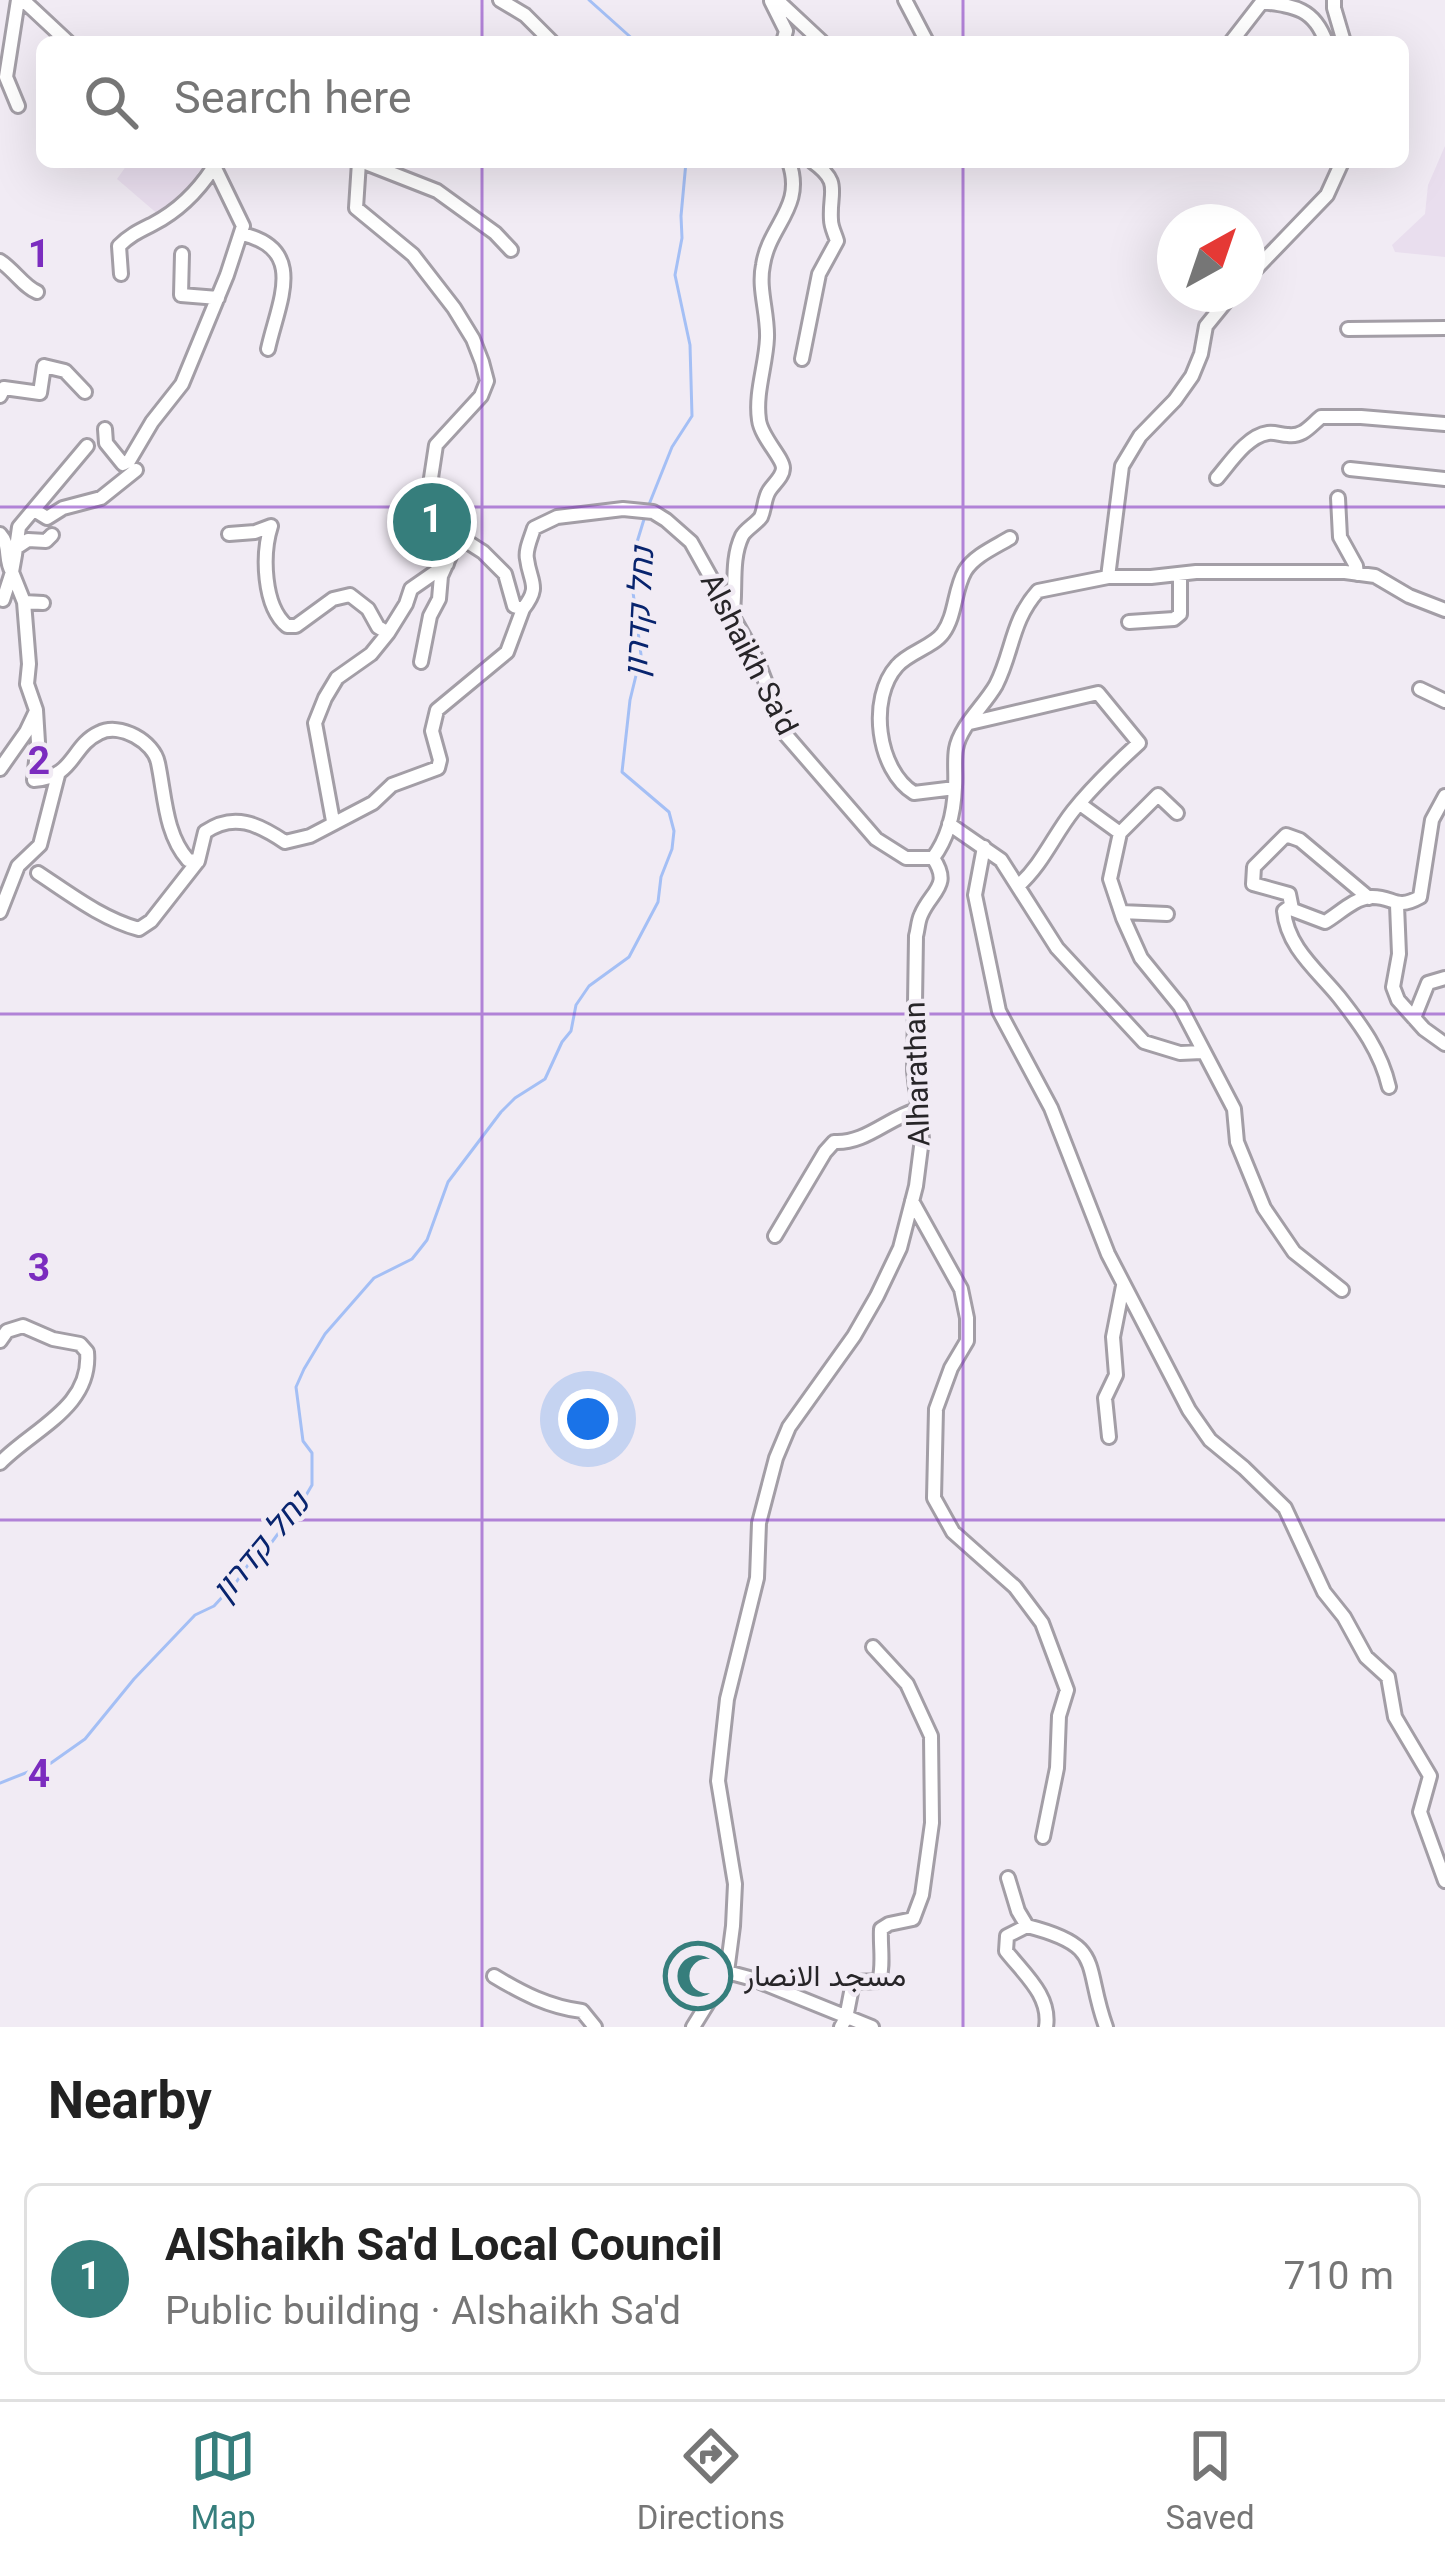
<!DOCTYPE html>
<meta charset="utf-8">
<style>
body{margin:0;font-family:Georgia,Vazirmatn,Heebo,serif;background:#f6f6f6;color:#222}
.compass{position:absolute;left:1157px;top:204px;width:108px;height:108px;border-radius:50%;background:#fff;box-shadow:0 12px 48px #0002;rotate:40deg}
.you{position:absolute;left:588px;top:1419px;width:42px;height:42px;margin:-30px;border:9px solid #fff;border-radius:50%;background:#1a73e8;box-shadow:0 0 0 18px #1a73e833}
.badge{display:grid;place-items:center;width:78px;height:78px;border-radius:50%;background:#367e7c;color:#fff;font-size:39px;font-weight:700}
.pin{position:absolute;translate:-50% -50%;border:6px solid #fff;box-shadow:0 3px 12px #0006}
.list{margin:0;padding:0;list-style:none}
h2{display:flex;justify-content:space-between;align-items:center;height:156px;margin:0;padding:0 48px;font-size:51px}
h2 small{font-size:39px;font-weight:400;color:#767676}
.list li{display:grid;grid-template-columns:78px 1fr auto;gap:36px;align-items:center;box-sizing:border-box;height:192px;margin:0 24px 24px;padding:0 24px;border:3px solid #e0e0e0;border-radius:18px}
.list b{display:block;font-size:45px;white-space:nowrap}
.list p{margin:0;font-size:39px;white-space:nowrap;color:#767676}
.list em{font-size:39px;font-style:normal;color:#767676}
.icon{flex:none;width:66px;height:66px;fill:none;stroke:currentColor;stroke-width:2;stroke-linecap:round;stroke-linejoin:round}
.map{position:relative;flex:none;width:1445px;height:2027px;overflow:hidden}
.search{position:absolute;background:#fff;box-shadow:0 12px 48px #0002;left:36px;right:36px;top:36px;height:132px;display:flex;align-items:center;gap:30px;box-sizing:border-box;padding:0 42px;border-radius:18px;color:#767676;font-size:45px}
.sheet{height:372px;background:#fff}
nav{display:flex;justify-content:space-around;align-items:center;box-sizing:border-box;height:168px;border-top:3px solid #e0e0e0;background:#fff;font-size:33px;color:#767676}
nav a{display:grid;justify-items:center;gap:6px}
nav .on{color:#367e7c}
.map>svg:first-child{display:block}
.built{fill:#e9deee}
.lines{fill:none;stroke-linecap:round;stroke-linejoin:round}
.stream{stroke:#a4bff5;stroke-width:3}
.minor-casing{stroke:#a39ea6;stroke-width:18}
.minor{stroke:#fff;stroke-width:12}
.grid{fill:none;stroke:#7b2cbf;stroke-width:3;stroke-opacity:0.55}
.labels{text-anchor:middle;stroke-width:9;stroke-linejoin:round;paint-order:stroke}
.street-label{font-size:30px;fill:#272528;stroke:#f1ebf4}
.poi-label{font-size:30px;fill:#272528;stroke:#f1ebf4;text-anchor:start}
.water-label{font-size:33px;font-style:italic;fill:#08246e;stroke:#f1ebf4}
.grid-label{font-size:39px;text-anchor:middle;font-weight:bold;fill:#7b2cbf;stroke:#f1ebf4;stroke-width:9;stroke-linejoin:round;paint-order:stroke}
</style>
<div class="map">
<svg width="1445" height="2027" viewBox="0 0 1445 2027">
<rect width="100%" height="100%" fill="#f1ebf4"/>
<path class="built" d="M 1445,146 L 1445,257 L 1395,252 L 1392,245 L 1425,214 L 1428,185 Z
M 129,162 L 205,162 L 206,164 L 197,174 L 200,178 L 199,186 L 160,216 L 117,179 Z"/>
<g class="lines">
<path class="stream" d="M 589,0 L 636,42
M 648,507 L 672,447 L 692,416 L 690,345 L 675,275 L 682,238 L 681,216 L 686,162
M 0,1783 L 51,1763 L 85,1739 L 134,1679 L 195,1615 L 214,1606 L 237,1581 L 252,1559 L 269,1546 L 305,1497 L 312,1485 L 312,1453 L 303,1441 L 296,1387 L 304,1369 L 325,1334 L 374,1278 L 412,1259 L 420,1249 L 427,1240 L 448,1182 L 501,1112 L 515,1098 L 545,1079 L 562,1042 L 571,1031 L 576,1005 L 589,986 L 629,957 L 658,902 L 661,877 L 672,849 L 674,831 L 669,812 L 622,772 L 630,700 L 641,655 L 632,584 L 634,552 L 645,516"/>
<g class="minor-casing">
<path id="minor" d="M 18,0 L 6,77 L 18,106
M 23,0 L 68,42
M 500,0 L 525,15 L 552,42
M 777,0 L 822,42
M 905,0 L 927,42
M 1334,0 L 1334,8 L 1344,42
M 771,1 L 786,31 L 783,42
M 1231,42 L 1262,2 C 1294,6 1314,8 1326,42
M 359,162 L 356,208 L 413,255 L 454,308 L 473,339 L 482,362 L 487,381 L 481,396 L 436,445 L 431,478 L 444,514 L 458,536 L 483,552 L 505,574 L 514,606 L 523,609 C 541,586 530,583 527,559 C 525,550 531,538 534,528 L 557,517 L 623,509 L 653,512 L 666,520 L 691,542 L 757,660 L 786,735 L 876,839 L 906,858 L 933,858
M 363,162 L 437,191 L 495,233 L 511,250
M 242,234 C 308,249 278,303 268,349
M 182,254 L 181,295 L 218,298
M 0,261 C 14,270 24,287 37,292
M 121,274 L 119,246 C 130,235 139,231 153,224 C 178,211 198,191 213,168
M 1247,278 L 1327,195 L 1342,162
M 1348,329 L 1445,328
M 802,359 L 819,274 L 837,241 C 835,234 831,227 831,220 C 829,191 842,183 813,162
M 0,396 L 4,388 L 40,393 L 44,366 L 65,371 L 85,392
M 105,429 L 106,443 L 123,464 L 129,461 L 152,422 L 182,384 L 227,275 L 243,226 L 212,162
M 87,446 L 19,527 L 15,555 L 12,572 L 24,602 L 29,664 L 27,684 L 36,710 L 38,742 L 34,780 C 75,777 71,746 99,733 C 120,722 154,742 158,763 C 165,796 165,834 188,860 L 198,861 L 205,832 C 234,812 258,824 285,842 L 310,836 L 373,803 L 392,785 L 438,768 L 440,760 L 432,731 L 437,710 L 507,652 L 523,609
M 1350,469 L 1445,479
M 1217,478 C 1230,463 1247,436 1268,433 C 1275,432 1281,435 1288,435 C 1303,437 1310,426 1321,417 L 1361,417 L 1445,424
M 1338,498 L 1340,537 L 1356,566 L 1357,574
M 34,510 L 47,518 L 63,508 L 101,498 L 136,470
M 0,534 C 11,546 4,559 12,572 L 3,600
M 229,534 L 255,532 L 271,526 C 262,554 263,606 287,626 L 296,626 L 333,599 L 350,595 L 368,609 L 378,627 L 388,633
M 16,548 L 28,540 L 46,541 L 52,535
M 1108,577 L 1122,466 L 1140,436 L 1175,400 L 1192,376 L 1201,354 L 1206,326 L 1232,294
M 24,602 L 43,603
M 732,618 C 737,592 730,561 742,536 C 746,529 756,524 761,517 C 765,508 764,499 769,491 C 773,484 783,477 783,468 C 783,458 761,437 759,420 C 755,393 766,365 767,338 C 768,313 758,289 763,265 C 769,225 805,207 789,162
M 1129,622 L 1174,619 L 1180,614 L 1180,574
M 421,662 L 430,616 L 439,599 L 441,576 L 450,556 L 442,530 L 444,515
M 1420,689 L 1445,701
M 970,723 L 1098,693 L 1139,743 C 1116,764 1093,786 1073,811 C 1054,835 1042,865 1018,886
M 0,769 L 26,732 L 36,711
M 955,788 L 914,793 C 877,770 868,698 897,666 C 909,652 933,647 943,633 C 956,615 954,590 965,571 C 974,556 995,547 1010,538
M 1080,804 L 1120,833 L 1110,879 L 1123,918 L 1141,958 L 1180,1006 L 1234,1109 L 1237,1142 L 1264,1208 L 1294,1252 L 1342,1290
M 333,821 L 315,723 L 325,698 L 337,678 L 371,654 L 388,633 L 406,604 L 411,589 L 447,564
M 949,824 L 1001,860 L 1057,948 L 1144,1042 L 1180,1053 L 1202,1052
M 1120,833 L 1158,795 L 1177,813
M 984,847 L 975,895 L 999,1011 L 1051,1108 L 1108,1254 L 1189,1410 L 1210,1440 L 1244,1468 L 1285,1508 L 1324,1592 L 1344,1617 L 1366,1657 L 1388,1677 L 1395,1717 L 1430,1776 L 1420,1812 L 1445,1881
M 933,858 C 948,838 954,813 955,787 C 956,775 954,761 956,749 C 960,726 984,706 996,685 C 1013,652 1011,621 1038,591 L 1108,577 L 1151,577 L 1196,572 L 1345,572 L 1375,576 L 1409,596 L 1445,610
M 38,873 C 70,894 102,919 139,929 L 151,921 L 198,861
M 1397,905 L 1399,954 L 1393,987 L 1398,1000 L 1424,1029 L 1445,1044
M 1292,909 L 1289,894 L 1253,884 L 1254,867 L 1286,835 L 1300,840 L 1369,898
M 0,912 L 18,866 L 40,845 L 58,775
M 1121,912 L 1167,914
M 1414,1018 L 1428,983 L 1445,978
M 1389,1087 C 1381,1052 1361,1025 1339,997 C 1318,971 1287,947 1284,911 L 1288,908 L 1325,922 C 1339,914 1354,898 1371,897 C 1394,896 1395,911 1420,897 L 1432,820 L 1445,796
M 912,1201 L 961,1289 L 967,1318 L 967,1341 L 951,1368 L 936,1409 L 934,1498 L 953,1532 L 1015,1587 L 1042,1623 L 1067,1690 L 1059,1716 L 1057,1768 L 1043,1837
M 775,1236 L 825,1152 L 834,1142 C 865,1144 888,1118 917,1110
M 0,1341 L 7,1331 L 23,1326 L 53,1339 L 80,1344 L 87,1352 C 92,1407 33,1429 0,1463
M 1109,1437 L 1105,1398 L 1116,1375 L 1113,1337 L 1123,1286
M 1008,1878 L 1018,1911 L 1027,1926
M 727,1972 L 753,1979 L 872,2027
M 494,1976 C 522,1993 549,2007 582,2011 L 595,2027
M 693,2027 L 727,1972 L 733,1926 L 735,1884 L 718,1781 L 727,1699 L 757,1578 L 759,1523 L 776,1458 L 789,1427 L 854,1336 L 877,1296 L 900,1248 L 916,1186 L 922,1139 L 914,1071 L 916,936 C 918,929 918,921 921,915 C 931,891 952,886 933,858
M 841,2027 L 846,2018 L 853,1982 L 879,1981 C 884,1965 880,1947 881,1929 L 889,1924 L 913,1919 L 922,1895 L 932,1823 L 931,1736 L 907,1684 L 873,1647
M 1046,2027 C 1051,1996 1024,1974 1006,1951 L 1007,1936 L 1027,1926 C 1106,1946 1083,1964 1106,2027"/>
</g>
<use href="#minor" class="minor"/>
</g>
<path class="grid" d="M 482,0 L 482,42M 963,0 L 963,42M 482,162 L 482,2027M 963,162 L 963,2027M 0,507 L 1445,507M 0,1014 L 1445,1014M 0,1520 L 1445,1520"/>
<defs>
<g id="mosque-ring" transform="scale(3.45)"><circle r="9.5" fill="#f1ebf4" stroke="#367e7c" stroke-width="1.5"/><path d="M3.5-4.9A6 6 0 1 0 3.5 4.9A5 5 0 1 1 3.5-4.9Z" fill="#367e7c"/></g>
</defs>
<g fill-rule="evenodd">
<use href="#mosque-ring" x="698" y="1976"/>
</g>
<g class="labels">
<g class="street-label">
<text transform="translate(749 654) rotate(63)" y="10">Alshaikh Sa'd</text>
<text transform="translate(917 1074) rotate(-92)" y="10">Alharathan</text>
</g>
<g class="poi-label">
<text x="744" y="1986">مسجد الانصار</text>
</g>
<g class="water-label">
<text transform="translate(638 612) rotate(-87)" y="12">נחל קדרון</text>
<text transform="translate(260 1546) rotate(-50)" y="12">נחל קדרון</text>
</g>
</g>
<g class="grid-label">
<text x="39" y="267">1</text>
<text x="39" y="774">2</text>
<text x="39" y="1281">3</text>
<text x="39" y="1787">4</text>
</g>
</svg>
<svg class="compass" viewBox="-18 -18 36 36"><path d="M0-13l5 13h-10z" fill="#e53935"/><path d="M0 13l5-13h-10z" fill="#767676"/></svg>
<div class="you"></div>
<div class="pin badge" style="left:432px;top:522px">1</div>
<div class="search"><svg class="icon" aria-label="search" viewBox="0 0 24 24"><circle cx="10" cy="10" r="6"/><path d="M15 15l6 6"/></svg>Search here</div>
</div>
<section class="sheet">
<h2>Nearby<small></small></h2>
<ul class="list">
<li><span class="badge">1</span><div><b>AlShaikh Sa'd Local Council</b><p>Public building · Alshaikh Sa'd</p></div><em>710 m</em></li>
</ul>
</section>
<nav>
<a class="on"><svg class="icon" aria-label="map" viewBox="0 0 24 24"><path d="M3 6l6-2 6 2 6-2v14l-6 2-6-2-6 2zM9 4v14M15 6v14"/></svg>Map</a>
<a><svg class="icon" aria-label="directions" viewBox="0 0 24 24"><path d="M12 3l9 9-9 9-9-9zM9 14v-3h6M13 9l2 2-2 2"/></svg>Directions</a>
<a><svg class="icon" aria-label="saved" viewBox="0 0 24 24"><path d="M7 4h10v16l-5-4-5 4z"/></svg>Saved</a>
</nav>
